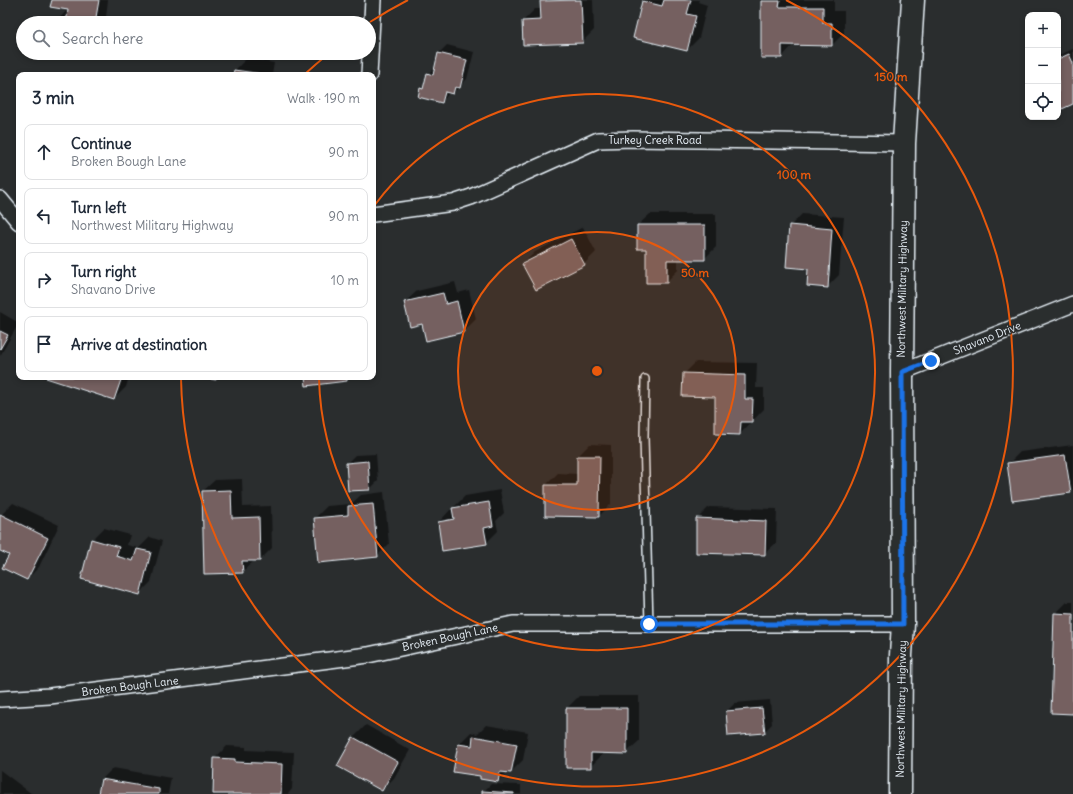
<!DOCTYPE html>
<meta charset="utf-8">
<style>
body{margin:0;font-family:Delius,sans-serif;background:#f2f2f3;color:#1f2937}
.controls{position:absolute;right:12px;top:12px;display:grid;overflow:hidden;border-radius:8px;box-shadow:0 2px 6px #0003}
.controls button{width:36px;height:36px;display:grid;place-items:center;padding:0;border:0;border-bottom:1px solid #e0e1e3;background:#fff;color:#1f2937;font:20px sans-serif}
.stop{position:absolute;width:12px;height:12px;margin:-9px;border:3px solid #1a73e8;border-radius:50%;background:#fff}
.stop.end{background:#1a73e8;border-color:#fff;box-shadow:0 1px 4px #0008}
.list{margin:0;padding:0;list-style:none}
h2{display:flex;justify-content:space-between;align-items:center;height:52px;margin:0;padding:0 16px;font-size:17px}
h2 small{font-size:13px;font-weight:400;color:#747a83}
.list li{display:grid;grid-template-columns:26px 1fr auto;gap:12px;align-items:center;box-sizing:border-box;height:56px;margin:0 8px 8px;padding:0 8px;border:1px solid #e0e1e3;border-radius:8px}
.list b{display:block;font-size:15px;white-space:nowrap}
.list p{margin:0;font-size:13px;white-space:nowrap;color:#747a83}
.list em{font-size:13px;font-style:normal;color:#747a83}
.icon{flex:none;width:22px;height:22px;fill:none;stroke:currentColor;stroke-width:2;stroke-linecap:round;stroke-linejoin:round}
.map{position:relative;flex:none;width:1073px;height:794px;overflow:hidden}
.search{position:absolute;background:#fff;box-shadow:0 2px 6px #0003;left:16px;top:16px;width:360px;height:44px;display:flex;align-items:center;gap:10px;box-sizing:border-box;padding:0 14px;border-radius:22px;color:#747a83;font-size:15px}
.panel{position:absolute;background:#fff;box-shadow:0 2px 6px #0003;left:16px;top:72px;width:360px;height:308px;border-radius:8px}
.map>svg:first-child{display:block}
.shadow{fill:#0007}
.building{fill:#746160;stroke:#e8f1f8}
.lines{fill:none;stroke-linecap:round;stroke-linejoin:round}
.lane-casing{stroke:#e8f1f8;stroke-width:10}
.street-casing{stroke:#e8f1f8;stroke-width:18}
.primary-casing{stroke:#e8f1f8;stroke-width:25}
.lane{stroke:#2a2d2e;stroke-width:7}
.street{stroke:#2a2d2e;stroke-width:15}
.primary{stroke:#2a2d2e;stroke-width:22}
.route{stroke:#1a73e8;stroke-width:5}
.ring{fill:none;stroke:#e8590c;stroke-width:2}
.labels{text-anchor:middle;stroke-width:3;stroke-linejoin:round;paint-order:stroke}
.street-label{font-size:11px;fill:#e8f1f8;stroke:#2a2d2e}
.centre{fill:#e8590c;stroke:#2a2d2e;stroke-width:2}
.ring-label{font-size:12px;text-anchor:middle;font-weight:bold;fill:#e8590c;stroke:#2a2d2e;stroke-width:3;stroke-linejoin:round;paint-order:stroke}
</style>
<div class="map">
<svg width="1073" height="794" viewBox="0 0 1073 794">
<rect width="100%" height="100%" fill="#2a2d2e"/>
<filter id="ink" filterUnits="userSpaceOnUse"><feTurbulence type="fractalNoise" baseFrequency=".025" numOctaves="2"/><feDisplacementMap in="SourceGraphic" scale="8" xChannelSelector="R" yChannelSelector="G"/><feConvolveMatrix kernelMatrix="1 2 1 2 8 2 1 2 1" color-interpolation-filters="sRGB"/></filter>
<g filter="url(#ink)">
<path class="shadow" d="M 53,0 L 108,0 L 106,17 L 120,20 L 119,23 L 55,23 L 68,9 Z
M 543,0 L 593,0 L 594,30 L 582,42 L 523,21 L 535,9 L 541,9 L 541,2 Z
M 644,0 L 699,0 L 698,2 L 707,5 L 699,38 L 687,50 L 643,1 Z
M 764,0 L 834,0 L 834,11 L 844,11 L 844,33 L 832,45 L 794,44 L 782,57 L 762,57 L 762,2 Z
M 447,45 L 474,52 L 467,79 L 453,93 L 450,92 L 442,102 L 421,89 L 426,84 L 428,74 L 435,67 L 439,53 Z
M 1073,49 L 1073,103 L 1058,99 L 1058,56 Z
M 247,58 L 274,63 L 272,75 L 234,75 L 235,70 Z
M 650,214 L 716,214 L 716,247 L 704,259 L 678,259 L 678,270 L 666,282 L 647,248 L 638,225 Z
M 802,214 L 844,217 L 839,275 L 827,287 L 809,268 L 790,226 Z
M 583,227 L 596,252 L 584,264 L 523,264 L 535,252 Z
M 455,282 L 458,293 L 469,290 L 476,319 L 464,331 L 427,340 L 423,323 L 405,302 L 417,291 Z
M 0,312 L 19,323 L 0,356 Z
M 696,362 L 757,363 L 756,388 L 764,388 L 764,409 L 740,434 L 716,396 L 684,374 Z
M 48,377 L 129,377 L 126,387 L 114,399 Z
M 590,444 L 611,445 L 611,504 L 599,516 L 546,485 L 558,473 L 578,474 L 578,456 Z
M 1073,445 L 1073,489 L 1070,492 L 1008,464 L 1020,452 Z
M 376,454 L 378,481 L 370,489 L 347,463 L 355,455 Z
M 242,479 L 243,507 L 271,506 L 272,548 L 260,560 L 255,560 L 242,572 L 203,491 L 215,480 Z
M 500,490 L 504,513 L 496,521 L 498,531 L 486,543 L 439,522 L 450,510 L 454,510 L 453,508 L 465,496 Z
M 384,492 L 389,544 L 377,556 L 315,518 L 327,506 L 351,504 L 361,495 Z
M 13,503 L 59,525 L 39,567 L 27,579 L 10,555 L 2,551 L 0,552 L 0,516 Z
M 709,507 L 777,509 L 776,543 L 764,554 L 697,519 Z
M 104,528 L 130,535 L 127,545 L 139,548 L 150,537 L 162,541 L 151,582 L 139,594 L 92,540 Z
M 1067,602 L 1073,602 L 1073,713 L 1055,614 Z
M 579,696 L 639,696 L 639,741 L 627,752 L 602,752 L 602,755 L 590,767 L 567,708 Z
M 770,700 L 772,724 L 764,732 L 727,711 L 735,703 Z
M 366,725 L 410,750 L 394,778 L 382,790 L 338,766 L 354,737 Z
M 486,725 L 528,732 L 523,760 L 511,772 L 507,772 L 498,781 L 481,776 L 459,744 L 471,732 L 477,734 Z
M 227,746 L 246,747 L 246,750 L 294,752 L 292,789 L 288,794 L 214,794 L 215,758 Z
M 113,768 L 171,778 L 168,794 L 99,794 L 102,779 Z
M 0,770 L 32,794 L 0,794 Z
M 491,784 L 521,785 L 521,794 L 483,794 L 483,792 Z"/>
<path class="building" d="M 52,0 L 99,0 L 95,23 L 66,23 L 68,10 L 50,7 Z
M 581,0 L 583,43 L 523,45 L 522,21 L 541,20 L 540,1 Z
M 664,0 L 691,0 L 687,14 L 696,16 L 687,51 L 633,38 L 642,1 L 662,6 Z
M 761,1 L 780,1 L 779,7 L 823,7 L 823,23 L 832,23 L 832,46 L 782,45 L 782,58 L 761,58 Z
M 438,53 L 467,60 L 460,88 L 455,87 L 453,94 L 445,92 L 442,103 L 418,97 L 420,88 L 423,89 L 427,73 L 433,75 Z
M 1069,54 L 1073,63 L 1073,104 L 1062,109 L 1058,101 L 1058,59 Z
M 234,70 L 263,74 L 263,75 L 233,75 Z
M 637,225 L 705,225 L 705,260 L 667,260 L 667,283 L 646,283 L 646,249 L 637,249 Z
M 789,225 L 832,229 L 828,288 L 807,286 L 808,269 L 786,267 Z
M 571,239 L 585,265 L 536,290 L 522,264 Z
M 443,293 L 446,304 L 457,301 L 464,332 L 426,341 L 422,324 L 410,327 L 404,302 Z
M 0,331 L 8,335 L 0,349 Z
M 683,373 L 745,375 L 745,399 L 753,399 L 752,422 L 741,422 L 740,435 L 715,434 L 715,397 L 682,396 Z
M 47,377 L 122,377 L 114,400 L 46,378 Z
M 195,377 L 217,377 L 216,380 Z
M 305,377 L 347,377 L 347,381 L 306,386 Z
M 1065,455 L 1071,493 L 1012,501 L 1007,463 Z
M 577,456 L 600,456 L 599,517 L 545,516 L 545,485 L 577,485 Z
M 368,461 L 370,490 L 348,491 L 346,463 Z
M 231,490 L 232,518 L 259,517 L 260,561 L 242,561 L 243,573 L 204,574 L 202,491 Z
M 489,502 L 493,526 L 484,528 L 487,544 L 442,551 L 438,522 L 454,519 L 452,508 Z
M 373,504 L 378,557 L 318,563 L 314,518 L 348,515 L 348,506 Z
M 0,514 L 48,538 L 27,580 L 2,568 L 9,555 L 0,551 Z
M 696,518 L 766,521 L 765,555 L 696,553 Z
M 91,539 L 119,547 L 116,556 L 133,561 L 137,549 L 151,552 L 140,595 L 81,579 Z
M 1054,613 L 1073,614 L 1073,714 L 1051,713 Z
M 566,708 L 627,708 L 627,754 L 591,753 L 591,768 L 566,768 Z
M 762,708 L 765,733 L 728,736 L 726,711 Z
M 473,736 L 517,744 L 511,773 L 500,772 L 498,782 L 480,779 L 480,776 L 453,772 L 458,744 L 472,746 Z
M 353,737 L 398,762 L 382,791 L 337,766 Z
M 214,758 L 235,759 L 235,762 L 282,764 L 281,794 L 213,794 Z
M 101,779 L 159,789 L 159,794 L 98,794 Z
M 482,791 L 514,793 L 514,794 L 482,794 Z"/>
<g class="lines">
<g class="lane-casing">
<path id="lane" d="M 645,379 L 644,437 L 649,624"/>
</g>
<g class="street-casing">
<path id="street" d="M 369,75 L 373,0
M 0,199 L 19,222
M 373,214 L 453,203 L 471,197 L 598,140 L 633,139 L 904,143
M 902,372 L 1073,304
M 0,699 L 50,696 L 368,655 L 513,624 L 903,624"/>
</g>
<g class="primary-casing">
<path id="primary" d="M 900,794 L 901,655 L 903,624 L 902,372 L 904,143 L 913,0"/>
</g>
<use href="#lane" class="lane"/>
<use href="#street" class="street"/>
<use href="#primary" class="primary"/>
</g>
</g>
<g class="lines" filter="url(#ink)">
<path class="route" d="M 649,624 L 903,624 L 902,372 L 931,361"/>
</g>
<circle cx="597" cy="371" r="139" fill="#e8590c" fill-opacity=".12"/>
<g class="ring">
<circle cx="597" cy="371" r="139"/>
<path d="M374 206A278 278 0 1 1 319 378"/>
<path d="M305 74A416 416 0 0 1 327 55M370 22A416 416 0 0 1 408 0M786 0A416 416 0 1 1 181 378"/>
</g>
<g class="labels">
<g class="street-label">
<text x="655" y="144">Turkey Creek Road</text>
<text transform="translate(902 289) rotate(-89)" y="4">Northwest Military Highway</text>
<text transform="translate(987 338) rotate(-22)" y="4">Shavano Drive</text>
<text transform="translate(450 637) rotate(-12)" y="4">Broken Bough Lane</text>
<text transform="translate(130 686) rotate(-7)" y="4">Broken Bough Lane</text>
<text transform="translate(901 709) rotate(-89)" y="4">Northwest Military Highway</text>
</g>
</g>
<circle cx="597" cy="371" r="6" class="centre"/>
<g class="ring-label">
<text x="891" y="81">150 m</text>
<text x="794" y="179">100 m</text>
<text x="695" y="277">50 m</text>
</g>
</svg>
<div class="controls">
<button>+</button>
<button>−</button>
<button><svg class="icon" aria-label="locate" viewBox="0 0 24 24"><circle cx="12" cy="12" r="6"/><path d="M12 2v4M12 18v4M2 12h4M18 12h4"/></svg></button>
</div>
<div class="stop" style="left:649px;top:624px"></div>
<div class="stop end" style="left:931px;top:361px"></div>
<div class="search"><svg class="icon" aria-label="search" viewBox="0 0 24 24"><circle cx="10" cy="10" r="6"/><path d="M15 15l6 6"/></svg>Search here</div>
<section class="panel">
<h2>3 min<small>Walk · 190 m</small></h2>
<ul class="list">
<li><svg class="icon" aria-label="ahead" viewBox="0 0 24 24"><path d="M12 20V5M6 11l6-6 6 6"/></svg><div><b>Continue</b><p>Broken Bough Lane</p></div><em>90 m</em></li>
<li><svg class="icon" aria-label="left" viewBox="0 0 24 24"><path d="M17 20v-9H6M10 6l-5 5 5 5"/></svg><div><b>Turn left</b><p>Northwest Military Highway</p></div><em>90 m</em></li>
<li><svg class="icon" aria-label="right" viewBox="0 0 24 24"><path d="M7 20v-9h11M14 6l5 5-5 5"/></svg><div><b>Turn right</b><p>Shavano Drive</p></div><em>10 m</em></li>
<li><svg class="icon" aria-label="arrive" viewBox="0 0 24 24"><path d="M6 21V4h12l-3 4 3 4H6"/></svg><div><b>Arrive at destination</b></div></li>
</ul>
</section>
</div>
